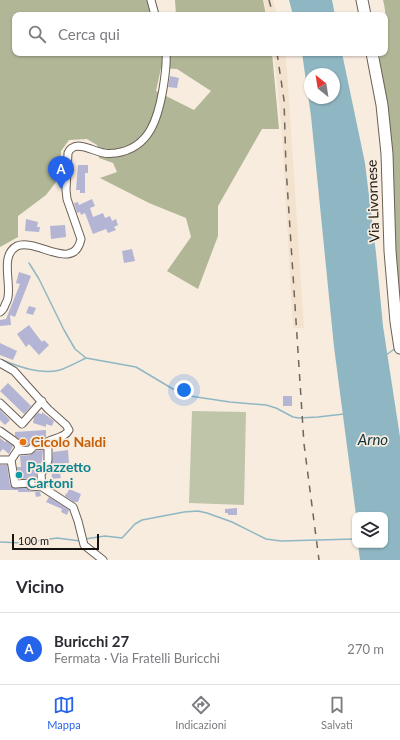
<!DOCTYPE html>
<html lang="it">
<meta charset="utf-8">
<style>
body{margin:0;font-family:Lato,sans-serif;background:#f7f7f7;color:#2b2b33}
.controls{position:absolute;right:12px;bottom:12px;display:grid;overflow:hidden;border-radius:8px;box-shadow:0 1px 3px #0004}
.controls button{width:36px;height:36px;display:grid;place-items:center;padding:0;border:0;border-bottom:1px solid #e1e1e2;background:#fff;color:#2b2b33;font:20px sans-serif}
.compass{position:absolute;left:304px;top:68px;width:36px;height:36px;border-radius:50%;background:#fff;box-shadow:0 1px 3px #0004;rotate:330deg}
.scale{position:absolute;left:12px;bottom:10px;width:87px;box-sizing:border-box;padding-left:4px;border:2px solid #17130e;border-top:0;font-size:11px;line-height:14px;white-space:nowrap;color:#17130e;-webkit-text-stroke:3px #f8ecdf;paint-order:stroke}
.you{position:absolute;left:184px;top:390px;width:14px;height:14px;margin:-10px;border:3px solid #fff;border-radius:50%;background:#1a73e8;box-shadow:0 0 0 6px #1a73e833}
.badge{display:grid;place-items:center;width:26px;height:26px;border-radius:50%;background:#2563eb;color:#fff;font-size:13px;font-weight:700}
.pin{position:absolute;translate:-50% -33px;filter:drop-shadow(0 1px 2px #0008)}
.pin::after{content:'';position:absolute;top:21px;width:14px;height:12px;background:inherit;clip-path:polygon(0 0,100% 0,50% 100%)}
.list{margin:0;padding:0;list-style:none}
h2{display:flex;justify-content:space-between;align-items:center;height:52px;margin:0;padding:0 16px;font-size:17px}
h2 small{font-size:13px;font-weight:400;color:#7c7c81}
.list li{display:grid;grid-template-columns:26px 1fr auto;gap:12px;align-items:center;box-sizing:border-box;height:72px;padding:0 16px;border-top:1px solid #e1e1e2}
.list b{display:block;font-size:15px;white-space:nowrap}
.list p{margin:0;font-size:13px;white-space:nowrap;color:#7c7c81}
.list em{font-size:13px;font-style:normal;color:#7c7c81}
.icon{flex:none;width:22px;height:22px;fill:none;stroke:currentColor;stroke-width:2;stroke-linecap:round;stroke-linejoin:round}
.map{position:relative;flex:none;width:400px;height:560px;overflow:hidden}
.search{position:absolute;background:#fff;box-shadow:0 1px 3px #0004;left:12px;right:12px;top:12px;height:44px;display:flex;align-items:center;gap:10px;box-sizing:border-box;padding:0 14px;border-radius:8px;color:#7c7c81;font-size:15px}
.sheet{height:124px;background:#fff}
nav{display:flex;justify-content:space-around;align-items:center;box-sizing:border-box;height:56px;border-top:1px solid #e1e1e2;background:#fff;font-size:11px;color:#7c7c81}
nav a{display:grid;justify-items:center;gap:2px}
nav .on{color:#2563eb}
.map>svg:first-child{display:block}
.built{fill:#f3e2ce}
.green{fill:#bfc5a9}
.forest{fill:#b0b696;fill-rule:evenodd}
.water{fill:#8fb7c3;fill-rule:evenodd}
.lines{fill:none;stroke-linecap:round;stroke-linejoin:round}
.stream{stroke:#8fb7c3;stroke-width:1.5}
.building{fill:#b4b4d4}
.street-casing{stroke:#6c6156;stroke-width:9}
.primary-casing{stroke:#6c6156;stroke-width:13}
.street{stroke:#fff;stroke-width:7}
.primary{stroke:#fff;stroke-width:11}
.rail{stroke:#6f675f;stroke-width:1.5;stroke-dasharray:7 7;stroke-linecap:butt}
.food-dot{fill:#e8710a;stroke:#f8ecdf;stroke-width:1.5}
.culture-dot{fill:#0f9aa8;stroke:#f8ecdf;stroke-width:1.5}
.labels{text-anchor:middle;stroke-width:3.5;stroke-linejoin:round;paint-order:stroke}
.street-label{font-size:14px;fill:#17130e;stroke:#f8ecdf}
.food-label{font-size:14px;font-weight:bold;fill:#c56008;stroke:#f8ecdf;text-anchor:start}
.culture-label{font-size:14px;font-weight:bold;fill:#0d838f;stroke:#f8ecdf;text-anchor:start}
.water-label{font-size:15px;font-style:italic;fill:#0f353f;stroke:#f8ecdf}
</style>
<div class="map">
<svg width="400" height="560" viewBox="0 0 400 560">
<rect width="100%" height="100%" fill="#f8ecdf"/>
<path class="built" d="M 264,0 L 273,0 L 277,15 L 267,15 Z
M 274,53 L 285,53 L 287,70 L 304,328 L 293,328 L 282,133 Z"/>
<path class="green" d="M 192,411 L 246,412 L 244,505 L 189,503 Z"/>
<path class="forest" d="M 0,0 L 155,0 L 160,15 L 15,15 L 15,53 L 272,53 L 279,129 L 262,129 L 218,206 L 218,236 L 198,289 L 167,271 L 191,237 L 186,218 L 149,203 L 100,178 L 117,172 L 113,163 L 99,158 L 97,145 L 87,139 L 69,140 L 61,151 L 60,177 L 46,195 L 18,216 L 18,237 L 0,247 ZM 161,68 L 177,69 L 211,91 L 194,110 L 156,91 Z
M 175,0 L 263,0 L 266,15 L 176,15 Z
M 383,0 L 400,0 L 400,325 L 378,60 L 382,53 L 385,53 C 385,34 388,19 383,0 Z"/>
<path class="water" d="M 289,0 L 332,0 L 335,15 L 293,15 Z
M 302,53 L 342,53 L 365,163 L 376,253 L 383,326 L 400,437 L 400,560 L 360,560 L 358,545 L 385,545 L 385,515 L 356,515 L 334,347 L 311,116 ZM 310,74 L 334,74 L 334,98 L 310,98 Z"/>
<g class="lines">
<path class="stream" d="M 29,263 L 39,279 L 64,330 L 75,349 L 86,358 L 136,367 L 183,395 L 230,402 L 266,405 L 276,408 L 293,417 L 299,418 L 318,417 L 344,414
M 386,355 L 396,348
M 2,360 C 20,367 41,375 60,370 C 69,367 78,362 86,358
M 85,539 L 105,536 L 122,538 L 135,524 L 142,520 L 184,512 L 198,511 L 207,513 L 232,522 L 266,539 L 281,541 L 355,539
M 0,542 L 22,543 L 57,538 L 80,541"/>
</g>
<path class="building" d="M 170,76 L 179,78 L 177,88 L 168,87 Z
M 78,165 L 88,165 L 88,173 L 85,173 L 85,193 L 80,193 L 80,190 L 76,190 Z
M 92,199 L 95,206 L 90,208 L 93,217 L 103,213 L 105,218 L 110,216 L 112,221 L 116,219 L 118,225 L 114,227 L 116,230 L 108,233 L 106,229 L 93,234 L 85,213 L 81,215 L 80,212 L 77,213 L 74,203 L 78,202 L 79,205 Z
M 26,219 L 38,222 L 37,227 L 40,227 L 39,232 L 25,231 Z
M 65,225 L 66,237 L 51,239 L 50,226 Z
M 132,249 L 135,261 L 124,263 L 122,251 Z
M 19,272 L 31,276 L 15,317 L 10,315 L 11,325 L 0,326 L 0,320 L 6,319 L 20,284 L 16,283 Z
M 29,306 L 36,308 L 33,315 L 26,313 Z
M 29,325 L 42,342 L 44,340 L 49,345 L 39,355 L 29,344 L 26,347 L 17,334 Z
M 0,343 L 17,351 L 13,360 L 0,355 Z
M 8,383 L 31,406 L 24,414 L 0,391 Z
M 283,396 L 292,396 L 292,406 L 283,406 Z
M 0,410 L 10,420 L 5,425 L 0,420 Z
M 42,412 L 54,421 L 52,426 L 46,424 L 46,427 L 33,423 L 34,417 L 38,413 L 42,414 Z
M 46,430 L 46,437 L 38,439 L 38,441 L 33,441 L 28,445 L 23,446 L 20,439 L 15,436 L 15,432 Z
M 0,438 L 5,442 L 6,441 L 13,446 L 9,454 L 3,449 L 0,452 Z
M 43,450 L 42,461 L 36,474 L 37,481 L 31,478 L 19,479 L 17,467 L 21,467 L 20,456 L 30,455 L 36,451 Z
M 68,450 L 69,463 L 64,463 L 66,473 L 60,474 L 61,478 L 52,479 L 51,466 L 53,452 Z
M 0,465 L 7,465 L 10,485 L 13,488 L 27,488 L 30,491 L 40,492 L 41,496 L 36,497 L 35,492 L 18,492 L 18,490 L 0,490 Z
M 69,489 L 81,494 L 78,502 L 74,502 L 65,496 L 66,493 L 67,494 Z
M 49,497 L 69,510 L 67,515 L 61,512 L 62,509 L 46,502 Z
M 237,508 L 237,515 L 228,515 L 228,513 L 225,513 L 225,509 Z"/>
<g class="lines">
<g class="street-casing">
<path id="street" d="M 151,0 L 155,15
M 0,312 C 3,310 4,309 5,305 C 6,303 8,299 8,297 C 11,281 0,255 17,246 C 37,238 74,273 81,239 L 67,199 L 66,190 L 68,153 C 69,151 70,149 72,148 C 80,142 95,152 104,153 C 108,154 112,153 116,153 C 150,148 158,118 163,89 C 165,77 167,65 166,53
M 0,363 L 14,371 L 48,409 L 66,425 L 69,430 C 65,438 53,438 45,443 L 44,445
M 0,403 L 22,424 L 42,401
M 0,431 L 17,443 L 19,448 L 11,460 L 0,460
M 18,451 L 30,450 L 34,446 L 44,445 L 48,447 L 48,460 L 46,466 L 41,474 L 42,487
M 11,460 L 15,484 L 31,483 L 31,486 L 42,487 L 73,507 L 78,521 L 84,545 L 103,560"/>
</g>
<g class="primary-casing">
<path id="primary" d="M 362,0 L 365,15
M 372,53 L 382,105 L 387,154 L 390,251 L 396,322 L 400,348"/>
</g>
<use href="#street" class="street"/>
<use href="#primary" class="primary"/>
<path class="rail" d="M 269,0 L 273,15
M 277,53 L 284,100 L 286,167 L 304,444 L 319,560"/>
</g>
<circle class="food-dot" cx="23" cy="442" r="4"/>
<circle class="culture-dot" cx="19" cy="475" r="4"/>
<g class="labels">
<g class="street-label">
<text transform="translate(373 201) rotate(-92)" y="5">Via Livornese</text>
</g>
<g class="food-label">
<text x="31" y="447">Cicolo Naldi</text>
</g>
<g class="culture-label">
<text x="27" y="472">Palazzetto<tspan x="27" dy="16">Cartoni</tspan></text>
</g>
<g class="water-label">
<text x="373" y="445">Arno</text>
</g>
</g>
</svg>
<div class="controls">
<button><svg class="icon" aria-label="layers" viewBox="0 0 24 24"><path d="M12 4l9 5-9 5-9-5zM3 14l9 5 9-5"/></svg></button>
</div>
<svg class="compass" viewBox="-18 -18 36 36"><path d="M0-13l5 13h-10z" fill="#e53935"/><path d="M0 13l5-13h-10z" fill="#7c7c81"/></svg>
<div class="scale">100 m</div>
<div class="you"></div>
<div class="pin badge" style="left:61px;top:189px">A</div>
<div class="search"><svg class="icon" aria-label="search" viewBox="0 0 24 24"><circle cx="10" cy="10" r="6"/><path d="M15 15l6 6"/></svg>Cerca qui</div>
</div>
<section class="sheet">
<h2>Vicino<small></small></h2>
<ul class="list">
<li><span class="badge">A</span><div><b>Buricchi 27</b><p>Fermata · Via Fratelli Buricchi</p></div><em>270 m</em></li>
</ul>
</section>
<nav>
<a class="on"><svg class="icon" aria-label="map" viewBox="0 0 24 24"><path d="M3 6l6-2 6 2 6-2v14l-6 2-6-2-6 2zM9 4v14M15 6v14"/></svg>Mappa</a>
<a><svg class="icon" aria-label="directions" viewBox="0 0 24 24"><path d="M12 3l9 9-9 9-9-9zM9 14v-3h6M13 9l2 2-2 2"/></svg>Indicazioni</a>
<a><svg class="icon" aria-label="saved" viewBox="0 0 24 24"><path d="M7 4h10v16l-5-4-5 4z"/></svg>Salvati</a>
</nav>
